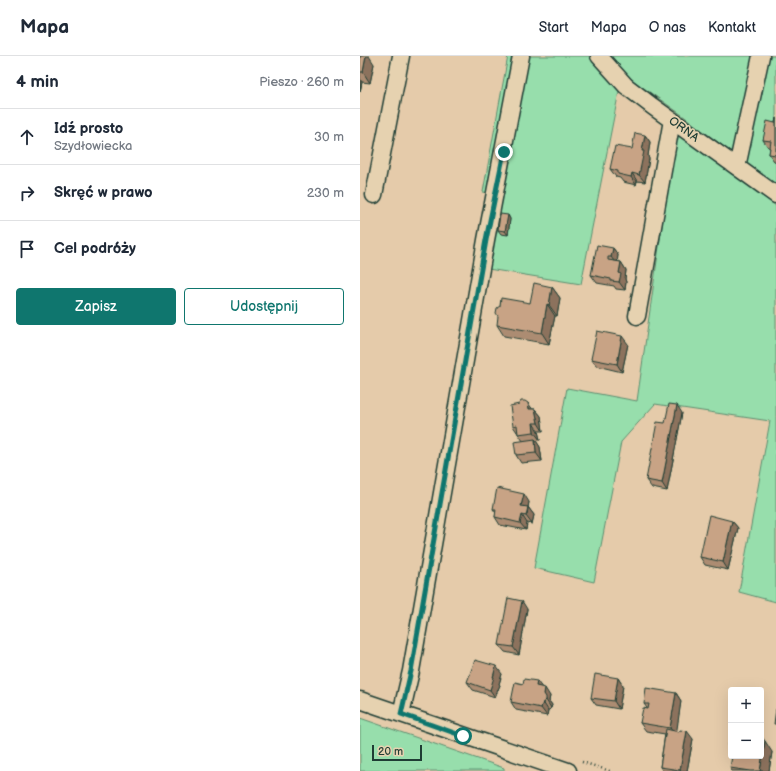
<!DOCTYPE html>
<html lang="pl">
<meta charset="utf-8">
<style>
body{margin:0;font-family:"Balsamiq Sans",sans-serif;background:#f6f6f7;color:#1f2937}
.controls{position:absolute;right:12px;bottom:12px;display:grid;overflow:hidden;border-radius:4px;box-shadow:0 4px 16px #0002}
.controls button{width:36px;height:36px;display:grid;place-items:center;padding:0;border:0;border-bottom:1px solid #e0e1e3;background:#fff;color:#1f2937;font:20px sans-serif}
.scale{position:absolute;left:12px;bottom:10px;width:50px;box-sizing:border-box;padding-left:4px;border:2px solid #1f3d34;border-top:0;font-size:11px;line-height:14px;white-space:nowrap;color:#1f3d34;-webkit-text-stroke:3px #e6d2b0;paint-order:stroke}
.stop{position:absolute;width:12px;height:12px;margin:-9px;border:3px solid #0f766e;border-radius:50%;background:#fff}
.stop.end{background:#0f766e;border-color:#fff;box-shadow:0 1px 4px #0008}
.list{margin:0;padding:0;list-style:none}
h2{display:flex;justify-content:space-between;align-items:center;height:52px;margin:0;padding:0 16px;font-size:17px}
h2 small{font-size:13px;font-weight:400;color:#747a83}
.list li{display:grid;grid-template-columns:26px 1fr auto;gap:12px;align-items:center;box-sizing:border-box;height:56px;padding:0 16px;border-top:1px solid #e0e1e3}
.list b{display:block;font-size:15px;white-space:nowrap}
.list p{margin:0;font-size:13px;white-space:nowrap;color:#747a83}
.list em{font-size:13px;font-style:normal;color:#747a83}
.actions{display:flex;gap:8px;padding:12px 16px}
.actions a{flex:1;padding:9px 0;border:1px solid #0f766e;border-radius:4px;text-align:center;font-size:14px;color:#0f766e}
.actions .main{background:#0f766e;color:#fff}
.icon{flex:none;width:22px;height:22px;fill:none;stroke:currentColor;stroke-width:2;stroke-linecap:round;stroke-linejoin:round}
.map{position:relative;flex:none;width:416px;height:715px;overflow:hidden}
header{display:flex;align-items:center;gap:24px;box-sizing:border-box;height:56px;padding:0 20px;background:#fff;border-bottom:1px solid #e0e1e3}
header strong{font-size:19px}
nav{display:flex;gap:22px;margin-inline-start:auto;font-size:14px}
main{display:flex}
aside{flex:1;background:#fff}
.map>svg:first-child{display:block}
.green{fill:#97deac;stroke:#5b8e70}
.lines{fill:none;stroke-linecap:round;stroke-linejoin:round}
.minor-casing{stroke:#1f3d34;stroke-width:19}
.path{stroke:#1f3d34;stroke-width:2.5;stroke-dasharray:1 3;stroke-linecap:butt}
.minor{stroke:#e6d2b0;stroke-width:16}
.wall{fill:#ac8c72;stroke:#1f3d34}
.shaded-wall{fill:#8c725d;stroke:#1f3d34}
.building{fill:#c8a385;stroke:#1f3d34}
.route{stroke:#0f766e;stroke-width:5}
.labels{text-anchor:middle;stroke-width:3;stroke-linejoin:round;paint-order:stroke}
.street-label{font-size:12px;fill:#1f3d34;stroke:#e6d2b0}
</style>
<header>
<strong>Mapa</strong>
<nav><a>Start</a><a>Mapa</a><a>O nas</a><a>Kontakt</a></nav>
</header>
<main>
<aside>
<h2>4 min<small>Pieszo · 260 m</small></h2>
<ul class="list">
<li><svg class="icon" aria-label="ahead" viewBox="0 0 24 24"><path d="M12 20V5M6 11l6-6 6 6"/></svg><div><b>Idź prosto</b><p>Szydłowiecka</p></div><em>30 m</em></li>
<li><svg class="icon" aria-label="right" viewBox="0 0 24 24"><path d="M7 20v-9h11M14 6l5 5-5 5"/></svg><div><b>Skręć w prawo</b></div><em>230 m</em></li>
<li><svg class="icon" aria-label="arrive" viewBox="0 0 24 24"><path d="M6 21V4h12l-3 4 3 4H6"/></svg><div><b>Cel podróży</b></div></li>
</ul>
<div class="actions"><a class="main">Zapisz</a><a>Udostępnij</a></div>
</aside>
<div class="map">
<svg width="416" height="715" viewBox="0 0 416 715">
<rect width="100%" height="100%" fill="#e5cbaa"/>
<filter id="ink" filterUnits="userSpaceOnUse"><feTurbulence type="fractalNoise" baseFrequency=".025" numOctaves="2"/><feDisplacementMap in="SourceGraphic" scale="8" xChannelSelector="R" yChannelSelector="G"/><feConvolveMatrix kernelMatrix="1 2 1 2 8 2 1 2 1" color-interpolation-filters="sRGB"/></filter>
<g filter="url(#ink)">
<path class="green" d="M 148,0 L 156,0 L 129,137 L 123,136 Z
M 166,0 L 229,0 L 238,11 L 260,30 L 221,228 L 128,213 Z
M 247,0 L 416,0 L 416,130 L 322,59 L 264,18 Z
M 316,72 L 368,115 L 416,150 L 416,546 L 379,536 L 410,365 L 295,348 L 261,386 L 234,526 L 174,512 L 207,332 L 277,345 Z
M 0,662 L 144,712 L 144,715 L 0,715 Z"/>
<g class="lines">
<g class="minor-casing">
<path id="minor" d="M 239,0 L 266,30 L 292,50 L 416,139
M 377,111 L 401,0
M 14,139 L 41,0
M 277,260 L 312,64
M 0,644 L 208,715
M 41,658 L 51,615 L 126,184 L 161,0"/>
</g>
<path class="path" d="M 222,706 L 250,715"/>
<use href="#minor" class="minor"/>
</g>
<path class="wall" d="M 0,0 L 14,8 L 10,27 L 2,26 L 0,36 Z
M 416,62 L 416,106 L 414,105 L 409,98 L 410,92 L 408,91 L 403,84 L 415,67 Z
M 285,79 L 290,86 L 288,100 L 289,103 L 285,126 L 277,125 L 276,129 L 263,126 L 260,122 L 256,121 L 250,113 L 272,93 Z
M 148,159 L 150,163 L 148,179 L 141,178 L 138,174 Z
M 253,192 L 258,199 L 257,205 L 261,206 L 266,214 L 265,223 L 266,226 L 265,234 L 256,233 L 254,230 L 237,227 L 231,219 Z
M 192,231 L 200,242 L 197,260 L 195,260 L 189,288 L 144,280 L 137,269 L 170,247 Z
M 268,288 L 262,316 L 237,310 L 231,303 Z
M 173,353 L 175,353 L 181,360 L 183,375 L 178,375 L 180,384 L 176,385 L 180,391 L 182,405 L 161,407 L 156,399 L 163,385 L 153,370 Z
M 322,357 L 307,435 L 292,432 L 286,424 L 305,367 Z
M 169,446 L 168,451 L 174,459 L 172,468 L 167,467 L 166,474 L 140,469 L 135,461 L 136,457 L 133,453 Z
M 372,465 L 378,472 L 368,514 L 345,509 L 340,501 Z
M 167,553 L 159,599 L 145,596 L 139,589 Z
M 142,618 L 139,628 L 140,629 L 135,641 L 113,634 L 107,626 Z
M 258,622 L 263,630 L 259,653 L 236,649 L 231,642 Z
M 181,631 L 190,640 L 189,645 L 192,649 L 191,652 L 189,654 L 188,654 L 187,660 L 156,654 L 151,646 Z
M 316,637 L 321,645 L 316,675 L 333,683 L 327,715 L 303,715 L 300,711 L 305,678 L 286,675 L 280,667 L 287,652 L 284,648 Z
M 412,696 L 409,715 L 372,715 L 370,712 Z"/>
<path class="shaded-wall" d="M 6,0 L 9,0 L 14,8 L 10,27 L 3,16 Z
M 0,23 L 2,26 L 0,36 Z
M 285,79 L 290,86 L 288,100 L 289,103 L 285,126 L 279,119 L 282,95 Z
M 272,117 L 277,125 L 276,129 L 271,121 Z
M 148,159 L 150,163 L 148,179 L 145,175 Z
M 253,192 L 258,199 L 257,209 L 251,201 Z
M 261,206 L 266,214 L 265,223 L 266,226 L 265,234 L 259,226 L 259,217 Z
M 192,231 L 200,242 L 197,260 L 189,249 Z
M 187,248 L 195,260 L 189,288 L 182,277 Z
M 262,280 L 268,288 L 262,316 L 257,308 Z
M 168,347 L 174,355 L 169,353 Z
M 317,349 L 322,357 L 307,435 L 302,427 Z
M 175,353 L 181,360 L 183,375 L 178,367 Z
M 173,367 L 178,375 L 180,384 L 174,376 Z
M 175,383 L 180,391 L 182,405 L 176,397 Z
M 164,438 L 169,446 L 167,458 L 161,450 Z
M 168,451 L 174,459 L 172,468 L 166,460 Z
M 162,459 L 167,467 L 166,474 L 160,467 Z
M 372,465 L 378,472 L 368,514 L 363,506 Z
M 162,545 L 167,553 L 159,599 L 153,591 Z
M 136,610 L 142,618 L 139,628 L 140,629 L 135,641 L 130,634 Z
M 258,622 L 263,630 L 259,653 L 254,645 Z
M 177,625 L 183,633 L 176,630 Z
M 185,632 L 190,640 L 189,645 L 192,649 L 191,652 L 186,644 L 184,638 Z
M 316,637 L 321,645 L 316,680 L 310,672 Z
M 183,646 L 188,654 L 187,660 L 181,652 Z
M 327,675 L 333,683 L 327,715 L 321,715 L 320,714 Z
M 405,685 L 412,696 L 409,715 L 400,715 Z"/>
<path class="building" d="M 0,0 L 6,0 L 3,16 L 0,16 Z
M 416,62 L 416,99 L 409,98 L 411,85 L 403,84 L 407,65 L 415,67 Z
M 275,77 L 285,79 L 282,95 L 284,95 L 279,119 L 272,117 L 271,121 L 258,118 L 258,115 L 250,113 L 255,90 L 272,93 Z
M 140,158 L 148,159 L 145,175 L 138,174 Z
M 237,189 L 253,192 L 251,201 L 248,201 L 248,204 L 261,206 L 259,217 L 261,218 L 259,226 L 251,225 L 251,223 L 231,219 Z
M 174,227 L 192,231 L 189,249 L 187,248 L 182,277 L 137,269 L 138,260 L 136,257 L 137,252 L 140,250 L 141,242 L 170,247 Z
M 237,275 L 262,280 L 257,308 L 231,303 Z
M 161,345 L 165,345 L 168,347 L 169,353 L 175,353 L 178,367 L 173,367 L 174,376 L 158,378 L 157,369 L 153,370 L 150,350 L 159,348 Z
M 309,348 L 317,349 L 302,427 L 286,424 L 297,366 L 305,367 Z
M 175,383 L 176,397 L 156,399 L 154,386 Z
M 137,432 L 164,438 L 161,450 L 168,451 L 166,460 L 162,459 L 160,467 L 135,461 L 136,453 L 133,453 Z
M 349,459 L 372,465 L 363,506 L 340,501 Z
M 148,542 L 162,545 L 153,591 L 139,589 Z
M 115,604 L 136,610 L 133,621 L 134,621 L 130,634 L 107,626 Z
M 235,618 L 258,622 L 254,645 L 231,642 Z
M 164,623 L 177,625 L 176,630 L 185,632 L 184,638 L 186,641 L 186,644 L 184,646 L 183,646 L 181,652 L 151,646 L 155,626 L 163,628 Z
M 286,632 L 316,637 L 310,672 L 280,667 L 283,652 L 288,653 L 289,648 L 284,648 Z
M 416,653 L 416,668 L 414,668 Z
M 306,673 L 319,676 L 320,674 L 327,675 L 320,714 L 300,711 Z
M 371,675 L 371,691 L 368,690 Z
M 401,680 L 405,685 L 400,715 L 391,715 L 370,712 L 372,700 L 401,700 Z"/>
</g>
<g class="lines" filter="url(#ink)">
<path class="route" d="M 103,680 L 41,658 L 51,615 L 126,184 L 144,96"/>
</g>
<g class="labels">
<g class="street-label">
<text transform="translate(324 73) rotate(36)" y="4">ORNA</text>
</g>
</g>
</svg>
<div class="controls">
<button>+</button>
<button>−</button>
</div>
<div class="scale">20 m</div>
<div class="stop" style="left:103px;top:680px"></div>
<div class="stop end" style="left:144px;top:96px"></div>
</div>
</main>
